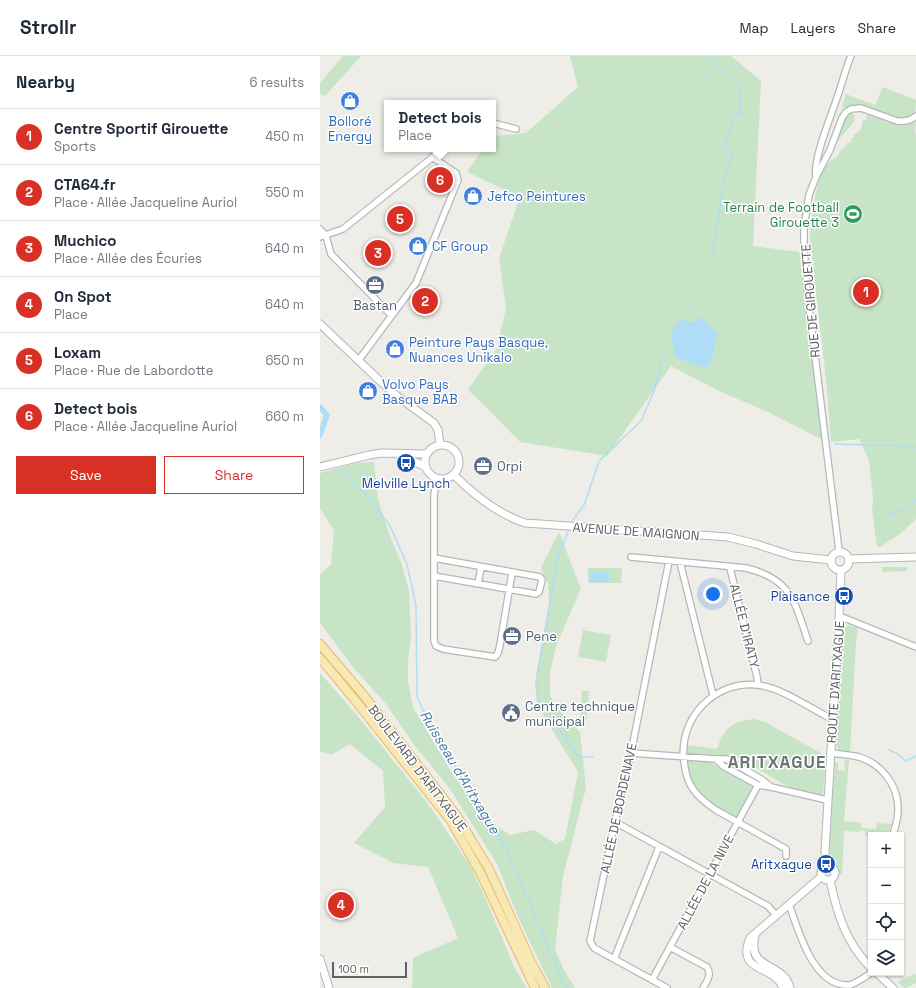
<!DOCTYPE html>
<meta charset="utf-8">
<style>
body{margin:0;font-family:"Space Grotesk",sans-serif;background:#f6f6f7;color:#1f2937}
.controls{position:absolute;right:12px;bottom:12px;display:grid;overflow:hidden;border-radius:0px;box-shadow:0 1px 3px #0004}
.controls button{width:36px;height:36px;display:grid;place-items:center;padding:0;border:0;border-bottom:1px solid #e0e1e3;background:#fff;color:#1f2937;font:20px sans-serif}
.scale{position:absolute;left:12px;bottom:10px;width:75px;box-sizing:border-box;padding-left:4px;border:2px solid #5e6266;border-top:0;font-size:11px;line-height:14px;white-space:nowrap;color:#5e6266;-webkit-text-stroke:3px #fff;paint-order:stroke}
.you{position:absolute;left:393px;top:538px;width:14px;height:14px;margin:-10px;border:3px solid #fff;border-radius:50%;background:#1a73e8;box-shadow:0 0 0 6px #1a73e833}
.badge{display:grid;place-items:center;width:26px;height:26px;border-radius:50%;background:#d93025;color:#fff;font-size:13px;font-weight:700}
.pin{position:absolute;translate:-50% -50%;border:2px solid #fff;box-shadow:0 1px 4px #0006}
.popup{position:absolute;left:64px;top:44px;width:112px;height:52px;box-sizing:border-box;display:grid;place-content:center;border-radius:0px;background:#fff;filter:drop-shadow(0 1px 3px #0005);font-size:13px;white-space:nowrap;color:#747a83}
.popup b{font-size:15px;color:#1f2937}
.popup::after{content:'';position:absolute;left:50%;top:100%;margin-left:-8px;border:8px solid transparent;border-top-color:#fff}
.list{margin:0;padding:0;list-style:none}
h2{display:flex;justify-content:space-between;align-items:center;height:52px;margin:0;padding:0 16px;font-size:17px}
h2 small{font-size:13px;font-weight:400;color:#747a83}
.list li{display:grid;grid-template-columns:26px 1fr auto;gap:12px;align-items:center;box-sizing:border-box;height:56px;padding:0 16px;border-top:1px solid #e0e1e3}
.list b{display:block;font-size:15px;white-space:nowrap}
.list p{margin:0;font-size:13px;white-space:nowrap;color:#747a83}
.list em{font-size:13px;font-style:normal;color:#747a83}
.actions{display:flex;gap:8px;padding:12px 16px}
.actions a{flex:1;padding:9px 0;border:1px solid #d93025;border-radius:0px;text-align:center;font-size:14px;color:#d93025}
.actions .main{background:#d93025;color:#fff}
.icon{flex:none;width:22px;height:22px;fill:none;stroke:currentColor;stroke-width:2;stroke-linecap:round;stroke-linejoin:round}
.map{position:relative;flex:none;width:596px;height:932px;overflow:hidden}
header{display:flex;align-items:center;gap:24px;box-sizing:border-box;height:56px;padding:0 20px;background:#fff;border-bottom:1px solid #e0e1e3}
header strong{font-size:19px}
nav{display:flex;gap:22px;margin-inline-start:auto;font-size:14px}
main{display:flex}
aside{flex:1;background:#fff}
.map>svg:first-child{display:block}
.green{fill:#c8e4c6}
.water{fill:#afddf7}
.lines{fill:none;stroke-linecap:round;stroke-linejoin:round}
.stream{stroke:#afddf7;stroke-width:1.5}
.canal{stroke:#afddf7;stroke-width:5.5}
.street-casing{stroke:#b4b7ba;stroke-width:8}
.secondary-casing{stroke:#b3b6ba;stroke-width:9}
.primary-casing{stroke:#e5ba6a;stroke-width:10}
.street{stroke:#fff;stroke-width:5.5}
.secondary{stroke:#fff;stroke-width:7}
.primary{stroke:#f8e8b3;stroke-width:8}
.labels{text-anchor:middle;stroke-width:3;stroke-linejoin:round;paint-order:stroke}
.shop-label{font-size:13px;fill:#366cbe;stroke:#fff;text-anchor:start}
.leisure-label{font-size:13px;fill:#27864d;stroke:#fff;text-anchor:end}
.street-label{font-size:13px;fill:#5e6266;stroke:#fff}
.service-label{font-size:13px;fill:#4e5e75;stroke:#fff;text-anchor:start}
.transit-label{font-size:13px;fill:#164399;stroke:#fff;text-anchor:end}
.water-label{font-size:14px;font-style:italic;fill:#497aa1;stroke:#fff}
.district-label{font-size:17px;font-weight:bold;letter-spacing:1px;fill:#6f7478;stroke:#fff}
</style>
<header>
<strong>Strollr</strong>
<nav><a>Map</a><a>Layers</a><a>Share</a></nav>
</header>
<main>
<aside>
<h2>Nearby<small>6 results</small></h2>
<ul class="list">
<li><span class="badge">1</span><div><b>Centre Sportif Girouette</b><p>Sports</p></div><em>450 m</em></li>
<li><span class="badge">2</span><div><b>CTA64.fr</b><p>Place · Allée Jacqueline Auriol</p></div><em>550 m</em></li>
<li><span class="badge">3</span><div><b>Muchico</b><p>Place · Allée des Écuries</p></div><em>640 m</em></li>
<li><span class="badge">4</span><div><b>On Spot</b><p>Place</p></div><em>640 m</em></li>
<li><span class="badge">5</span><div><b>Loxam</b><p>Place · Rue de Labordotte</p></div><em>650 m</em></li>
<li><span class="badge">6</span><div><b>Detect bois</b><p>Place · Allée Jacqueline Auriol</p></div><em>660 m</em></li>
</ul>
<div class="actions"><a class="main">Save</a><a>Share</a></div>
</aside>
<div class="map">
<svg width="596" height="932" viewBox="0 0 596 932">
<rect width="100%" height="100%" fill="#efede7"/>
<path class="green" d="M 23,0 L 41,0 L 5,40 L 0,38 L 0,27 Z
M 250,0 L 411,0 L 441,25 L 433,190 L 479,196 L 503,384 L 446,355 L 399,335 L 351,310 L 287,400 L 200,386 L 162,347 L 148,334 L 177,292 L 186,252 L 179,202 L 200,141 L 147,116 L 163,93 L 173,93 L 173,80 L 206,77 L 258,31 Z
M 563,31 L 596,44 C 596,48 596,53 595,56 C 588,72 555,53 543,50 C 536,48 529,53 522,51 L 526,38 L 555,49 Z
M 530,56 L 535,59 L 534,66 L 515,88 L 522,66 Z
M 547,59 L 566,65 L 565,66 L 568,67 L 569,66 C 580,70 585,70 596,66 L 595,77 L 596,78 L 596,463 L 580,478 L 560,491 L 557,490 L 552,454 L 553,443 L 549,404 L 540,385 L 540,383 L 511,386 L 507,332 L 490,184 C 491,166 495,123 506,109 C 509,106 514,103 518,100 L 519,96 L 525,91 L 529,86 L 530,88 L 532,86 L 530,84 L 533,82 L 534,79 L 541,73 L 543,64 L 546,65 L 547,63 L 545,62 Z
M 54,406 L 58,443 L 69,478 L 82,509 L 89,535 L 91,582 L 88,603 L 88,625 L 93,651 L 130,714 L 151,743 L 176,770 L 190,779 L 214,774 L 236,788 L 245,783 L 258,716 L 217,649 L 215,627 L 229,547 L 228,527 L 221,512 L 239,476 L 261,533 L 236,590 L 230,617 L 230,640 L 244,659 L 260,676 L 266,732 L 243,820 L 235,893 L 244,914 L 255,932 L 232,932 L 199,863 L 177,808 L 130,733 L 95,690 L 66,648 L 33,611 L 0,567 L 0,519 L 11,508 L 14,475 L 0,452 L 0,417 L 35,407 Z
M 562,511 L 587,511 L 587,515 L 562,516 Z
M 268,512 L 302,512 L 301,527 L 268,527 Z
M 528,569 L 538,572 L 536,586 L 530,697 L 519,694 L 515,686 L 523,575 L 525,571 Z
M 263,574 L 291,579 L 286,606 L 258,601 Z
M 0,617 L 36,658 L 109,749 L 151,811 L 167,846 L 195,913 L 207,932 L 92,932 L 93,902 L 138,882 L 108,811 L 73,807 L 34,787 L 65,751 L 63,715 L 30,688 L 11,699 L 0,695 Z
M 262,635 L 269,635 L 267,664 L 260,664 Z
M 435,663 L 445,666 L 506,700 L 503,738 L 500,739 L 474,734 L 410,697 L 408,701 L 369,698 L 366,694 L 367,689 L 397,693 C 404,672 412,665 435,663 Z
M 369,704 L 390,706 L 433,730 L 433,732 L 418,761 L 415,762 C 387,746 375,741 366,708 L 366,706 Z
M 524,704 L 529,704 L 524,765 L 542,767 L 541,772 L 556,773 L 557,767 L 572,768 L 568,779 L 545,780 L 545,775 L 540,774 L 540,776 L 524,775 L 522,819 L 520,819 C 519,810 515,811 511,805 C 509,800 509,794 509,788 L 515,707 L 518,707 L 518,714 L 525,715 Z
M 596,918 L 596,927 L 585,932 L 584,932 L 578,926 L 586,921 Z"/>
<path class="water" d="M 382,261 L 397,277 L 398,280 L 394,286 C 397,294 391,306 386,312 L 357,302 L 355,300 L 351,278 L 357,267 L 364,263 L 372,267 Z
M 270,516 L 289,516 L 289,526 L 270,526 Z"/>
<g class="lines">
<path class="stream" d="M 386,0 L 421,31 L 421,57 L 416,59 L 403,90 L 412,99 L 405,117 L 393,194 L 394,201
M 515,388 L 586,390 L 596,392
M 20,415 L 51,444 L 70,470 L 87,508 L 96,550 L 97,641 L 113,675 L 186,792 L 246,932
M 569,459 L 592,449 L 596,443
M 253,464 L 264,449 L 279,405 L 321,365 L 334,335 L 343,300
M 248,476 L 238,500 L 217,620 L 218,644 L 259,701 L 273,701
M 569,694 L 578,698 L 586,705 L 596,700"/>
<path class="canal" d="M 0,351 L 7,359 L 0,379"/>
<g class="street-casing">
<path id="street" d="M 173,67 L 196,73
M 496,120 C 493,103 511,60 517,42 C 522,28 525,14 531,0
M 0,173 L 6,180
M 6,180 L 11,198 L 71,259
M 0,181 L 23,173 L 123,93
M 38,305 L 96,227 L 138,124 L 136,117 L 112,101
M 117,422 L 114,439 L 114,585 L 116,590 L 123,593 L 175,601 L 178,597 L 180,589 L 192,517
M 519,495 L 488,242 L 484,193 L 484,172 L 489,139 L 496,121 L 510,94 L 522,62 L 526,56 L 531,53 L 541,52 L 577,65 C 584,66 590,65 596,60
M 311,501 L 426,512 C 471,523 474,544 488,585
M 360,506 L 393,639
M 410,512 L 437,621 L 438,629
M 114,520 L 216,538 L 219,536 L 222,524 L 220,521 L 114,502
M 158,528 L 161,511
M 519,561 L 522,561 L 596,591
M 311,697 L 396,703 L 406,703 L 441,723 L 451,731
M 511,697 C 520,698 530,699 539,701 C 562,708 579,730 578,755 C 578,763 575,771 573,779
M 396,703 L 403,710 L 438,729 L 451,731 L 507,744
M 295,766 L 448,850 L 456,859
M 466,800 L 466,793 L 396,754 C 387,748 379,742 373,733 C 367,725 365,715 364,705 C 358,662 395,624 438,629 C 462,632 488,651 510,662 L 513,663
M 469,848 C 478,873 493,932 530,929 C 537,927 545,921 551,917
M 350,891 L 387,911 C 392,919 387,925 383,932
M 294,903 L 339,791
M 332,924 L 438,729
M 347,932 L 274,892 L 270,885 L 295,766 L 311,697 L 349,505"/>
</g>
<g class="secondary-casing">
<path id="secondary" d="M 0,268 L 59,324 L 77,340 L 114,367 L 118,374 L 120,389
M105 406a17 17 0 1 1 34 0a17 17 0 1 1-34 0Z
M 79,399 L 93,405 L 106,411
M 0,411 L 49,399 L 61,397 L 107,398
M 134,419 C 154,439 178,458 205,467 L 408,481 L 436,488 L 473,500 L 511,504
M511 505a9 9 0 1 1 18 0a9 9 0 1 1-18 0Z
M 529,503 L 596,501
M501 817a7 7 0 1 1 14 0a7 7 0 1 1-14 0Z
M 506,810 L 505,795 L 519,561 L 521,514
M 510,824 C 517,858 526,887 551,912
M 435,880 C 426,915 465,906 470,932
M 0,903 L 9,932
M 557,917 L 573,932
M 463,932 C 455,908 415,918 430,882 L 501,821"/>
</g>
<g class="primary-casing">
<path id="primary" d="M 0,588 L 41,636 L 137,760 L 169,813 L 211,906 L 225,932
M 0,602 L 35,644 L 131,765 L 161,818 L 215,932"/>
</g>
<use href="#street" class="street"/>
<use href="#secondary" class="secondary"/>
<use href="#primary" class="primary"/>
</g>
<defs>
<g id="shop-disc" transform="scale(1)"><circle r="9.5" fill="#3f7fe0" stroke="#fff"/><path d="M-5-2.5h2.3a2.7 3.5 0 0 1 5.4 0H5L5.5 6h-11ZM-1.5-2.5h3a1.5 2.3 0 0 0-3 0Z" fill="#fff"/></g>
<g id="stadium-disc" transform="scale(1)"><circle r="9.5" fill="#2e9e5b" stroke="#fff"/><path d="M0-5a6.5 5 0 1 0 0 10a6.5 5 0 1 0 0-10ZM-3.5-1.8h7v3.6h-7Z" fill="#fff"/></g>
<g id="office-disc" transform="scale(1)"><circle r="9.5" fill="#5c6f8a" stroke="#fff"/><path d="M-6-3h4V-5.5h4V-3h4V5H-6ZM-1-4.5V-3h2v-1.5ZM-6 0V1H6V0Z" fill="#fff"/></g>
<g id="bus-disc" transform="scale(1)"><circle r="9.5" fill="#1a4fb4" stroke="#fff"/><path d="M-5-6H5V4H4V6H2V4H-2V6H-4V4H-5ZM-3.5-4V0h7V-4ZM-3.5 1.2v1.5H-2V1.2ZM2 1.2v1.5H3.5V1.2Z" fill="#fff"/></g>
<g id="civic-disc" transform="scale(1)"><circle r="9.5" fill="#5c6f8a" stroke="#fff"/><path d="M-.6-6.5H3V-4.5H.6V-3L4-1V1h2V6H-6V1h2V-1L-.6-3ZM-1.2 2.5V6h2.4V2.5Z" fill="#fff"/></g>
</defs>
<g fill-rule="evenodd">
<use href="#shop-disc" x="30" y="45"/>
<use href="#shop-disc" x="153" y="140"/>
<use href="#stadium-disc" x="533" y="158"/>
<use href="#shop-disc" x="98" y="190"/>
<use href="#office-disc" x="55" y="229"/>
<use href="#shop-disc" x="75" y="293"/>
<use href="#shop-disc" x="48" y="335"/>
<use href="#bus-disc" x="86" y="407"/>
<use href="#office-disc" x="163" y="410"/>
<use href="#bus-disc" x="524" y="540"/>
<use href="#office-disc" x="192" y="580"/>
<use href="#civic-disc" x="191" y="657"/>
<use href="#bus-disc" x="506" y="808"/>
</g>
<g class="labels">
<g class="shop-label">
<text x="30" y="70" text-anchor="middle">Bolloré<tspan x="30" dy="15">Energy</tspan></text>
<text x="167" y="145">Jefco Peintures</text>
<text x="112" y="195">CF Group</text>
<text x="89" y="291">Peinture Pays Basque,<tspan x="89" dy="15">Nuances Unikalo</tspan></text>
<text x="62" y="333">Volvo Pays<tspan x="62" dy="15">Basque BAB</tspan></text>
</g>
<g class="leisure-label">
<text x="519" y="156">Terrain de Football<tspan x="519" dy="15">Girouette 3</tspan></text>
</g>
<g class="street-label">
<text transform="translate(490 245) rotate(-95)" y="5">RUE DE GIROUETTE</text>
<text transform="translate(316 475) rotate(4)" y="5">AVENUE DE MAIGNON</text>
<text transform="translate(425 570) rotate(76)" y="5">ALLÉE D'IRATY</text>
<text transform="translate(515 626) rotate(-86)" y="5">ROUTE D'ARITXAGUE</text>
<text transform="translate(98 712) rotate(53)" y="5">BOULEVARD D'ARITXAGUE</text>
<text transform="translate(298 752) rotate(-78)" y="5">ALLÉE DE BORDENAVE</text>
<text transform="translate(385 826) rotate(-62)" y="5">ALLÉE DE LA NIVE</text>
</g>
<g class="service-label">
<text x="55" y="254" text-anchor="middle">Bastan</text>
<text x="177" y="415">Orpi</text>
<text x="206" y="585">Pene</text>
<text x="205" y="655">Centre technique<tspan x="205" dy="15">municipal</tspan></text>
</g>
<g class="transit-label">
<text x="86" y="432" text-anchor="middle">Melville Lynch</text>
<text x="510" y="545">Plaisance</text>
<text x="492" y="813">Aritxague</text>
</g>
<g class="water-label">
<text transform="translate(140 716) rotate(59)" y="5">Ruisseau d'Aritxague</text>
</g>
<g class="district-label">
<text x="457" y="712">ARITXAGUE</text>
</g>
</g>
</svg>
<div class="controls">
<button>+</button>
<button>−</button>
<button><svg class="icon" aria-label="locate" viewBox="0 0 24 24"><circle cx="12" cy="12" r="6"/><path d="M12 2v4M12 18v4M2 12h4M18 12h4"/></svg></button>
<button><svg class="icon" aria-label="layers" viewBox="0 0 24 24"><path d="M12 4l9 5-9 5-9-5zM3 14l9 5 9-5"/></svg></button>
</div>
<div class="scale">100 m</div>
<div class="you"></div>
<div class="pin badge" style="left:546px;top:236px">1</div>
<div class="pin badge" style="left:105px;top:245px">2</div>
<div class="pin badge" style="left:58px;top:197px">3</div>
<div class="pin badge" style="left:21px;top:849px">4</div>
<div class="pin badge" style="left:80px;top:163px">5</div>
<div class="pin badge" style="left:120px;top:124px">6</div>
<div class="popup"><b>Detect bois</b>Place</div>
</div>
</main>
